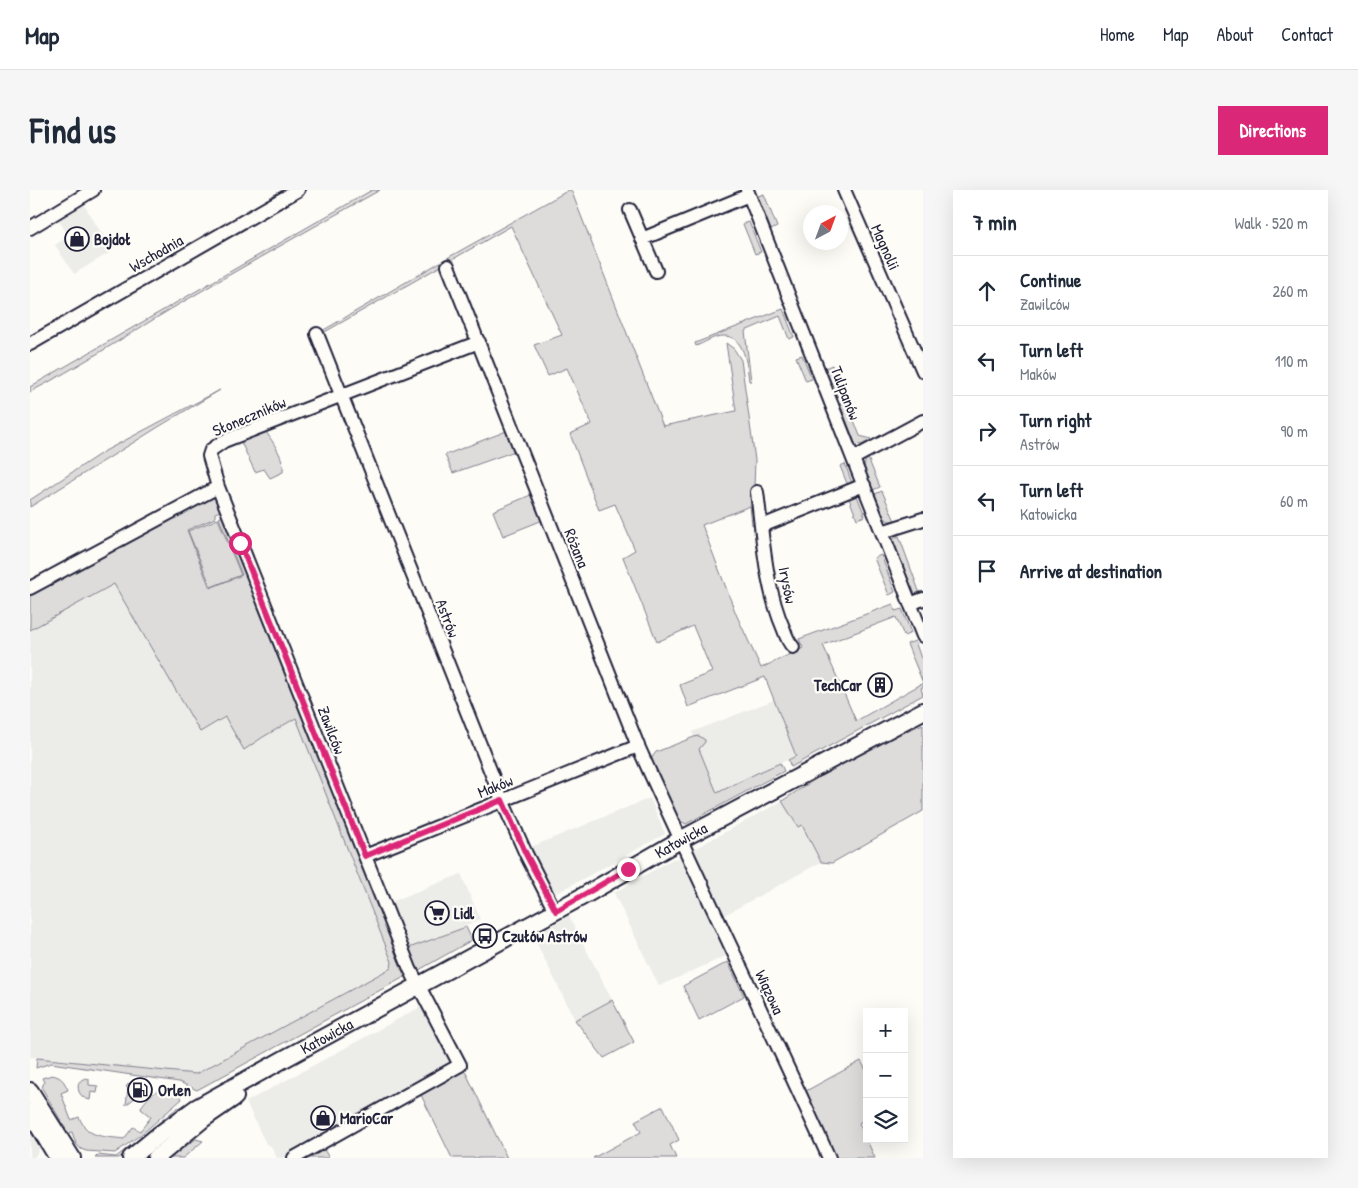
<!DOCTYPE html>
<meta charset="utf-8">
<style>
body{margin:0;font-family:"Patrick Hand",sans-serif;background:#f6f6f7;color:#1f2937}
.controls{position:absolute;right:15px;bottom:15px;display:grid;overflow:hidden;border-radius:0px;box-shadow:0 5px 20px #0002}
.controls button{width:45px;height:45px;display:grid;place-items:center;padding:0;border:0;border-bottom:1px solid #e0e1e3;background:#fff;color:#1f2937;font:25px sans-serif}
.compass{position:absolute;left:773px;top:15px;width:45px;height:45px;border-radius:50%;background:#fff;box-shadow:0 5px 20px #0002;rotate:41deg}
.stop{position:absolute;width:15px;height:15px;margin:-11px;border:4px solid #db2777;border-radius:50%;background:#fff}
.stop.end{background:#db2777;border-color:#fff;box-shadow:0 1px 5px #0008}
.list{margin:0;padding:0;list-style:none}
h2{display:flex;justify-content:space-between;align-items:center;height:65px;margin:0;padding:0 20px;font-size:21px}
h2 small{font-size:16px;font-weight:400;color:#747a83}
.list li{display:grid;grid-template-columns:32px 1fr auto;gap:15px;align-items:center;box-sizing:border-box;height:70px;padding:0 20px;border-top:1px solid #e0e1e3}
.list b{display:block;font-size:19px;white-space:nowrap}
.list p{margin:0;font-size:16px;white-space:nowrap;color:#747a83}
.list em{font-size:16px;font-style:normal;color:#747a83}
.icon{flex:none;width:28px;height:28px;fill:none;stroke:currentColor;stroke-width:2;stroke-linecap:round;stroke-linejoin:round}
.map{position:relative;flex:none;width:893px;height:968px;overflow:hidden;border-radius:0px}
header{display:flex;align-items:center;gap:30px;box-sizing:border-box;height:70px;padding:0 25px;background:#fff;border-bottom:1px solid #e0e1e3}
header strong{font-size:24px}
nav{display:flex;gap:28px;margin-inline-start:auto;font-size:18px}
.intro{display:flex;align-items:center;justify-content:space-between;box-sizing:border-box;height:120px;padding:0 30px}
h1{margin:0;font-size:35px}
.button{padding:12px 22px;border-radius:0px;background:#db2777;color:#fff;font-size:18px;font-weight:700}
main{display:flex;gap:30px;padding:0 30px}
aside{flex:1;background:#fff;border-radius:0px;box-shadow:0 5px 20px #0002}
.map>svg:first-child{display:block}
.built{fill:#ecece9}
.green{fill:#dddcdb;stroke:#807f8b}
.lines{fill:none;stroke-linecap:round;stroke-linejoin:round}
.minor-casing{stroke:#22223b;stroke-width:16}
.major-casing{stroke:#22223b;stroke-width:20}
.minor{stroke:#fdfcf7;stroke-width:12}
.major{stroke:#fdfcf7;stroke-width:16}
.route{stroke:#db2777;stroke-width:6}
.labels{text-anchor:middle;stroke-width:4.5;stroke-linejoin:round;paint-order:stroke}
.poi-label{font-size:16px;font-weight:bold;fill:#22223b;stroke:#fdfcf7;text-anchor:start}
.street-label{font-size:16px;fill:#22223b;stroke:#fdfcf7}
</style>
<header>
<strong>Map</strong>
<nav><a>Home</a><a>Map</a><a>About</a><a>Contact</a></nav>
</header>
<div class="intro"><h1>Find us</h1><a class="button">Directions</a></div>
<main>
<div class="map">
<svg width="893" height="968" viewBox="0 0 893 968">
<rect width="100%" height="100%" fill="#fdfcf7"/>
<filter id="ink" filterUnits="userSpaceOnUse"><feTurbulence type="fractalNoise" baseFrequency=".02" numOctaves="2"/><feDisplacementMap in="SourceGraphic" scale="10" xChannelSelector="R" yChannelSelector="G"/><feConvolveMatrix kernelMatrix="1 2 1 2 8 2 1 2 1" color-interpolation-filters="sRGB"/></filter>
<g filter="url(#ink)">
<path class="built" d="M 53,13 L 82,61 L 44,84 L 25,55 L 39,46 L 27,28 Z
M 150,332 L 233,547 L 266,528 L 362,772 L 361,778 L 166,884 L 0,867 L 0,413 Z
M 744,510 L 766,566 L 725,584 L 687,604 L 662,542 Z
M 620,608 L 635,644 L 527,703 L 522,697 L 501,657 Z
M 752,611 L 767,637 L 772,635 L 791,672 L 691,727 L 660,661 Z
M 650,668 L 696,766 L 629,796 L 584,703 L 643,669 Z
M 431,684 L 450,729 L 427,741 L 379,758 L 361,712 Z
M 539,726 L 582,810 L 545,830 L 503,746 Z
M 394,815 L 421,871 L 417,879 L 253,968 L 247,968 L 241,956 L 236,954 L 216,912 Z
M 0,938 L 10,951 L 10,958 L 4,968 L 0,968 Z"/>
<path class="green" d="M 342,0 L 350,0 C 280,39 210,78 141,119 C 94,147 48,177 0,202 L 0,197 L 3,195 Z
M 539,0 L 541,0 L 633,236 L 706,221 L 696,153 L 704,159 L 711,170 L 725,270 L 724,298 L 728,331 L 722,335 L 720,316 L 672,335 L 706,424 L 731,478 L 773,458 L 769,449 L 863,414 L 865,421 L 872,419 L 881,443 L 874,446 L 866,427 L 793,455 L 826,531 L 893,493 L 877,454 L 885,451 L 893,474 L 893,497 L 891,498 L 893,505 L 761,577 L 758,570 L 766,566 L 735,487 L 658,517 L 650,495 L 682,482 L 663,436 L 627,452 L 593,367 L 605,360 L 585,314 L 569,320 L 540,244 L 562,234 L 537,178 L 518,186 L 504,155 L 532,145 L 481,36 L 293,143 L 292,141 L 419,67 Z
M 734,4 L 747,37 L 741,40 L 728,6 Z
M 719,32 L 731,62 L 725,64 L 713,34 Z
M 753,119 L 764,147 L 759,149 L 750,126 L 715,141 L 721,191 L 719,191 C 717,176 715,145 693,146 C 684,146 674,153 666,156 L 665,153 Z
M 772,165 L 782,189 L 776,191 L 766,167 Z
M 802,175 L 814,205 L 807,207 L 795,178 Z
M 190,200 L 130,236 L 0,317 L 0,310 L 73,262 Z
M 817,212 L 830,246 L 841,249 L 839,251 L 831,255 L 825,253 L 810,214 Z
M 479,240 L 485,261 L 423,283 L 415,265 Z
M 236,242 C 243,252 255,269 253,282 L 240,288 L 234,279 L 225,282 L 210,250 Z
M 838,268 L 850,297 L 843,300 C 840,291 829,275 838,268 Z
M 815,274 L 822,293 L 818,296 L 810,276 Z
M 852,301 L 865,331 L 859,331 L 854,328 L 845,304 Z
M 826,303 L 835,326 L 827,329 L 818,306 Z
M 503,304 L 513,330 L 473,346 L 463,321 Z
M 179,306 L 190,310 L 193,320 L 185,323 L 185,328 L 157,340 L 180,398 L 212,385 L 189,328 L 195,325 L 378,785 L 167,900 L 149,892 L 21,873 L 6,878 L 7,868 L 166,884 L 361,778 L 362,772 L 266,528 L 233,547 L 214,560 L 195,527 L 170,542 L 84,394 L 0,440 L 0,403 Z
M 188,329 L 211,385 L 181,397 L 158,341 Z
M 869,346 L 890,404 L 887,405 L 884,403 L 863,352 L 864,348 Z
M 851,365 L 865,402 L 859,405 L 844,368 Z
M 893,534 L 893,621 L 802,673 L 791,672 L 772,635 L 768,637 L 752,611 L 804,577 L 860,548 Z
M 669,546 L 675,550 L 675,552 L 669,559 L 687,603 L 725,584 L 750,573 L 754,581 L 656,634 L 649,630 L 621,569 L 626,562 L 664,547 Z
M 436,737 L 442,750 L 389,780 L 386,776 L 379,758 Z
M 698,772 L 714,806 L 669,830 L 653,796 Z
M 582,810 L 604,852 L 574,868 L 545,830 Z
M 831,871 L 837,882 L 837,928 L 829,933 L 845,968 L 803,968 L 774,902 Z
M 431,879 L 436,883 L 477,968 L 422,968 L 390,903 Z
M 22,885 C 32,887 34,891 38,900 L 31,903 L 41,930 L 49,927 C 58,949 74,946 94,949 L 103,937 L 110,941 L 121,927 L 111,919 L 111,917 C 120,905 126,897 142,901 C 147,903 149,904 152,909 L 113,943 L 85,963 L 56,961 L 51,959 L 46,954 L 42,942 L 38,943 L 12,898 L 14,892 L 12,888 Z
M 56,888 L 59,889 L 59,895 L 68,896 L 67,903 L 61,902 L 60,910 C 51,908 46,901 49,892 Z
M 99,893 L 106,894 L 108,904 L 106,907 L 96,915 L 98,898 L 96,897 Z
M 633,916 L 649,950 L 640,955 L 646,968 L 563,968 L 611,942 L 605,931 Z
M 152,917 L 151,919 L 89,968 L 65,968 L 68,965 L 86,967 L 90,964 L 147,918 Z
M 166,949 L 173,951 L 153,968 L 138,968 Z
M 292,956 L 299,968 L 269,968 Z"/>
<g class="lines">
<g class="minor-casing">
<path id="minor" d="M 717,0 L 893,446
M 814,0 L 893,181
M 600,20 L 626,81
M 0,38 L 63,0
M 612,49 L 719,5
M 418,76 L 608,556 C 670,695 737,830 799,968
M 287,144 L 472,610 L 496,664 L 525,721
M 0,154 L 268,0
M 824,268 L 893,231
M 188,297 L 380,779 L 430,875 L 264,968
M 727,302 C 733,348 735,397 754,440 C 756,446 758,452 763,457
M 732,336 L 834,295
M 852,342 L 893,329
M 0,398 L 188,297 L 179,266 L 181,260 L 194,251 L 449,152
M 880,414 L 893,409
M 335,666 L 608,556"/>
</g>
<g class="major-casing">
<g id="major">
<path d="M 0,901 L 42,968"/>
<path d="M 0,922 L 28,968"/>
<path id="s1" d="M 101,968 L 130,944 L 166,918 L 254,869 L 555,705 L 650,650 L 893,521"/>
<path d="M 126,968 L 173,929 L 205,907"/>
</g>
</g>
<use href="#minor" class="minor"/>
<use href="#major" class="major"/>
</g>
</g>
<g class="lines" filter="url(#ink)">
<path class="route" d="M 210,353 L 335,666 L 472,610 L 496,664 L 526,721 L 598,679"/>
</g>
<defs>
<g id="shop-ring" transform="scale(1.25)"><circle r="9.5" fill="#fdfcf7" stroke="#22223b" stroke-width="1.5"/><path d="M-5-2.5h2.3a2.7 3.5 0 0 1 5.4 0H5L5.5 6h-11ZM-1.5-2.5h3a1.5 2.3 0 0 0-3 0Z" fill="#22223b"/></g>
<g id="building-ring" transform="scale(1.25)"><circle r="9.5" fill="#fdfcf7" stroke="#22223b" stroke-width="1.5"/><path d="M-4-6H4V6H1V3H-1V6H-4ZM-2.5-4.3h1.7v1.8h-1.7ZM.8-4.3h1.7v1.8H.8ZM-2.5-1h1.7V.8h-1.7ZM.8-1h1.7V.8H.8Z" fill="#22223b"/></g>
<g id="supermarket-ring" transform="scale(1.25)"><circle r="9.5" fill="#fdfcf7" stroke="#22223b" stroke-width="1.5"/><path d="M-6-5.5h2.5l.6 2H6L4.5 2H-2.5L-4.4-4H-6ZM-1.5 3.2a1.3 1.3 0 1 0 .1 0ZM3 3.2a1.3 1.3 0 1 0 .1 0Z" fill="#22223b"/></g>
<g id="bus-ring" transform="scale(1.25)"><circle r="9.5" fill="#fdfcf7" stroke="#22223b" stroke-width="1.5"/><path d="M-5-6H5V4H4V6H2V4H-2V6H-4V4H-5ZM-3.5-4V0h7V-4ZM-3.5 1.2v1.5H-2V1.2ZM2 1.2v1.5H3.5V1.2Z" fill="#22223b"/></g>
<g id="fuel-ring" transform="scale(1.25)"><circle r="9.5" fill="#fdfcf7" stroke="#22223b" stroke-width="1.5"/><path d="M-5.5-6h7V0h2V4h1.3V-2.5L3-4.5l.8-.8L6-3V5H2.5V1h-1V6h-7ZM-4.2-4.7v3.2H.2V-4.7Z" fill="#22223b"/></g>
</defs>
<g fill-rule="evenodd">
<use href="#shop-ring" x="47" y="49"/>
<use href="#building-ring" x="850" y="495"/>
<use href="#supermarket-ring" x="407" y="723"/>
<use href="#bus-ring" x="455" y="746"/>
<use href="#fuel-ring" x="110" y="900"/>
<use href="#shop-ring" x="293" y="928"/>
</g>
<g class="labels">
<g class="poi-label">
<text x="64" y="55">Bojdoł</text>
<text x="832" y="501" text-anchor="end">TechCar</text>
<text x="424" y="729">Lidl</text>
<text x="472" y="752">Czułów Astrów</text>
<text x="128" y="906">Orlen</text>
<text x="310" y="934">MarioCar</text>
</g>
<g class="street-label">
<text transform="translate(856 57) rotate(66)" y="6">Magnolii</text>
<text transform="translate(126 63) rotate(-30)" y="6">Wschodnia</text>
<text transform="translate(816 203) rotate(69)" y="6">Tulipanów</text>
<text transform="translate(219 226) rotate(-23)" y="6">Słoneczników</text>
<text transform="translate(547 358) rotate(68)" y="6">Różana</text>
<text transform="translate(758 395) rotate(79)" y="6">Irysów</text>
<text transform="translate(418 428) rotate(69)" y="6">Astrów</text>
<text transform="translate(302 540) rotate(69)" y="6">Zawilców</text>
<text transform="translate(465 596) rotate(-22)" y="6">Maków</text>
<text dy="6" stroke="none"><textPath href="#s1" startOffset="636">Katowicka</textPath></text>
<text transform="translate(740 802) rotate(65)" y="6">Wiązowa</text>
<text dy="6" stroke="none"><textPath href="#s1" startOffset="231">Katowicka</textPath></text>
</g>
</g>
</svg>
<div class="controls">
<button>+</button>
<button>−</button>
<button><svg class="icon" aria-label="layers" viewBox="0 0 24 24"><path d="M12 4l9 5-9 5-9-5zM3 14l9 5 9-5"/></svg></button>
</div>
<svg class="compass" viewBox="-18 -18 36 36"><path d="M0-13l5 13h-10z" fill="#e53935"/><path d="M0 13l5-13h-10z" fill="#747a83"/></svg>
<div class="stop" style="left:210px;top:353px"></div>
<div class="stop end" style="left:598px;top:679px"></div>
</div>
<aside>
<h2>7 min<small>Walk · 520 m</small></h2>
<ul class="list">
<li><svg class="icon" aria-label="ahead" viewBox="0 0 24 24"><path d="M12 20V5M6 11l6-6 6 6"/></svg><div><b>Continue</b><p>Zawilców</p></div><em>260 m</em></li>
<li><svg class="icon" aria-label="left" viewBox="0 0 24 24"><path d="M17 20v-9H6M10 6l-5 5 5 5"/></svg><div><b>Turn left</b><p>Maków</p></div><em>110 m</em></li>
<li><svg class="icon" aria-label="right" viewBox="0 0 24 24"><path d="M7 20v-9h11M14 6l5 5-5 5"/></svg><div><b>Turn right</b><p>Astrów</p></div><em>90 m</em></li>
<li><svg class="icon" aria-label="left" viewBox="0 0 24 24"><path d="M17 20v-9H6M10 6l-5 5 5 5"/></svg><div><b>Turn left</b><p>Katowicka</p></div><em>60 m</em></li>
<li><svg class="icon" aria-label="arrive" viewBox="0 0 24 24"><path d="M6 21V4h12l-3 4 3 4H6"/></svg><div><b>Arrive at destination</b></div></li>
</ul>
</aside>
</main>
